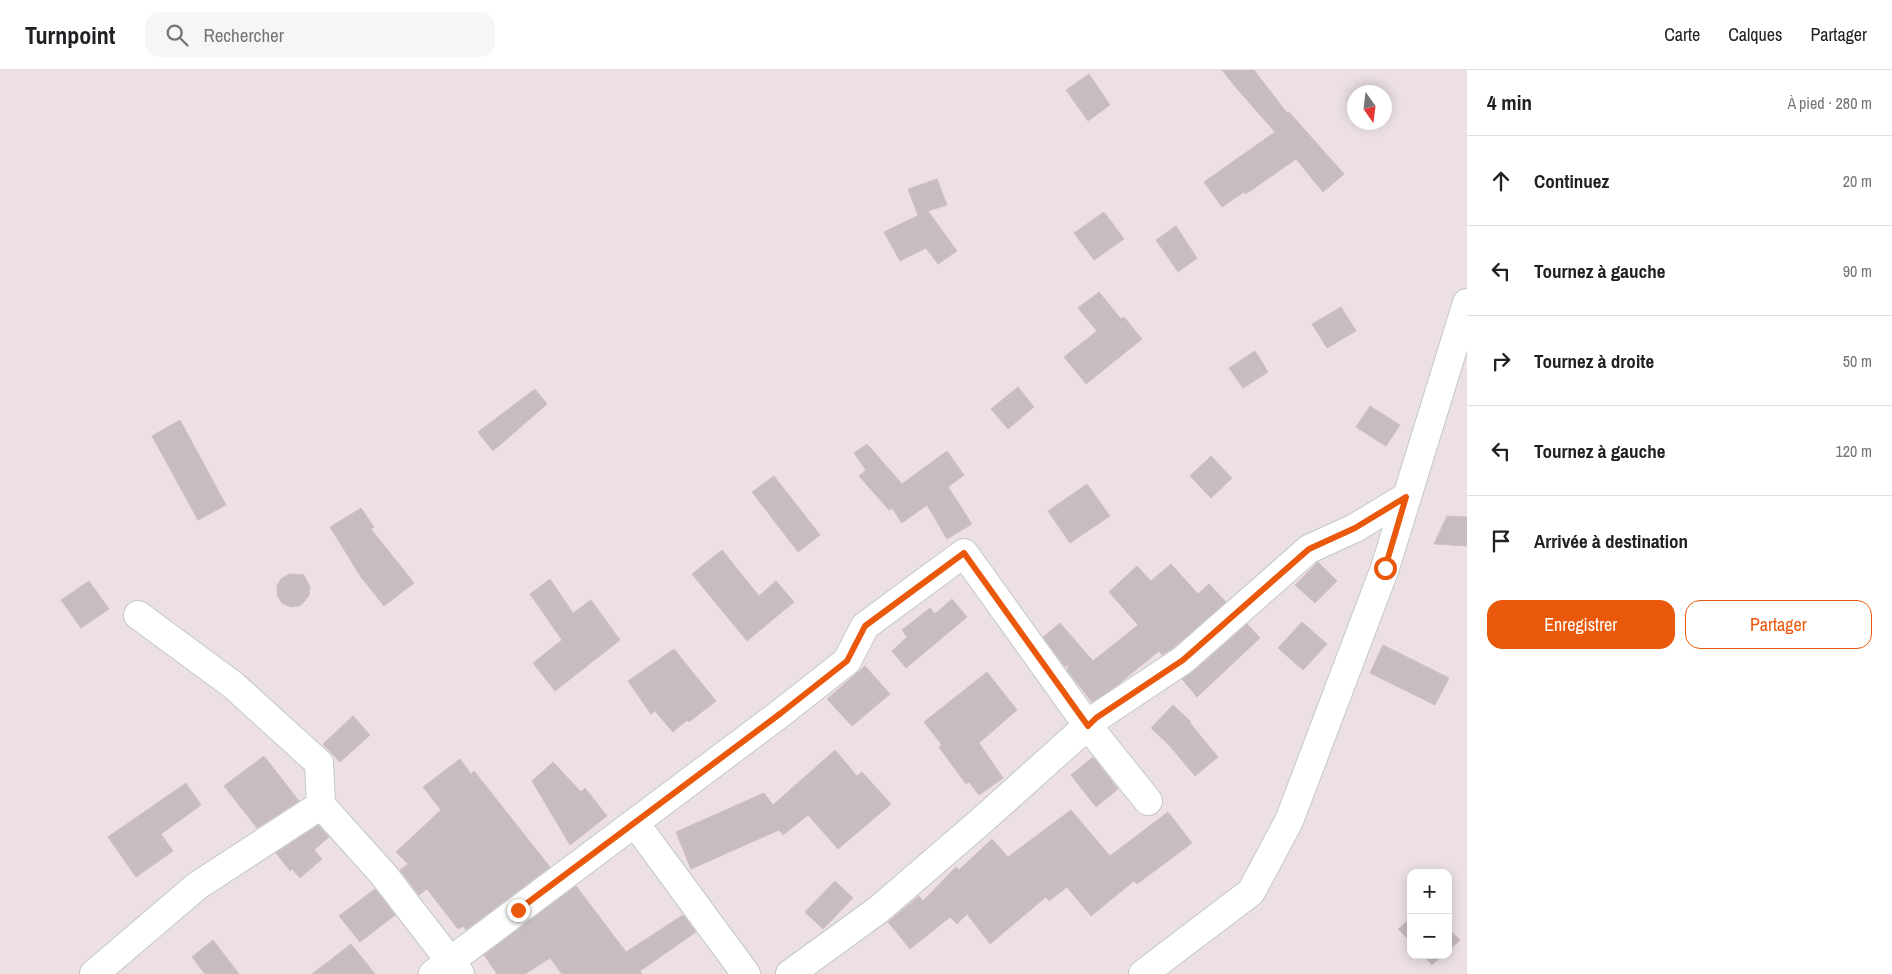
<!DOCTYPE html>
<html lang="fr">
<meta charset="utf-8">
<style>
body{margin:0;font-family:"Archivo Narrow",sans-serif;background:#f6f6f6;color:#202124}
.controls{position:absolute;right:15px;bottom:15px;display:grid;overflow:hidden;border-radius:10px;box-shadow:0 2px 12px #0003}
.controls button{width:45px;height:45px;display:grid;place-items:center;padding:0;border:0;border-bottom:1px solid #e0e0e0;background:#fff;color:#202124;font:25px sans-serif}
.compass{position:absolute;left:1347px;top:15px;width:45px;height:45px;border-radius:50%;background:#fff;box-shadow:0 2px 12px #0003;rotate:166deg}
.stop{position:absolute;width:15px;height:15px;margin:-11px;border:4px solid #ea580c;border-radius:50%;background:#fff}
.stop.end{background:#ea580c;border-color:#fff;box-shadow:0 1px 5px #0008}
.list{margin:0;padding:0;list-style:none}
h2{display:flex;justify-content:space-between;align-items:center;height:65px;margin:0;padding:0 20px;font-size:21px}
h2 small{font-size:16px;font-weight:400;color:#757577}
.list li{display:grid;grid-template-columns:32px 1fr auto;gap:15px;align-items:center;box-sizing:border-box;height:90px;padding:0 20px;border-top:1px solid #e0e0e0}
.list b{display:block;font-size:19px;white-space:nowrap}
.list em{font-size:16px;font-style:normal;color:#757577}
.actions{display:flex;gap:10px;padding:15px 20px}
.actions a{flex:1;padding:11px 0;border:1px solid #ea580c;border-radius:15px;text-align:center;font-size:18px;color:#ea580c}
.actions .main{background:#ea580c;color:#fff}
.icon{flex:none;width:28px;height:28px;fill:none;stroke:currentColor;stroke-width:2;stroke-linecap:round;stroke-linejoin:round}
.map{position:relative;flex:none;width:1467px;height:904px;overflow:hidden}
header{display:flex;align-items:center;gap:30px;box-sizing:border-box;height:70px;padding:0 25px;background:#fff;border-bottom:1px solid #e0e0e0}
header strong{font-size:24px}
nav{display:flex;gap:28px;margin-inline-start:auto;font-size:18px}
.search{width:350px;height:45px;background:#f6f6f6;display:flex;align-items:center;gap:12px;box-sizing:border-box;padding:0 18px;border-radius:15px;color:#757577;font-size:19px}
main{display:flex}
aside{flex:1;background:#fff}
.map>svg:first-child{display:block}
.building{fill:#c7bcc0;stroke:#d1bec3}
.lines{fill:none;stroke-linecap:round;stroke-linejoin:round}
.minor-casing{stroke:#c2c9c7;stroke-width:30}
.minor{stroke:#fff;stroke-width:28}
.route{stroke:#ea580c;stroke-width:6}
</style>
<header>
<strong>Turnpoint</strong>
<div class="search"><svg class="icon" aria-label="search" viewBox="0 0 24 24"><circle cx="10" cy="10" r="6"/><path d="M15 15l6 6"/></svg>Rechercher</div>
<nav><a>Carte</a><a>Calques</a><a>Partager</a></nav>
</header>
<main>
<div class="map">
<svg width="1467" height="904" viewBox="0 0 1467 904">
<rect width="100%" height="100%" fill="#ece0e2"/>
<path class="building" d="M 1222,0 L 1254,0 L 1287,43 L 1289,42 L 1344,104 L 1323,122 L 1296,89 L 1246,124 L 1244,122 L 1222,137 L 1204,112 L 1275,62 L 1238,20 Z
M 1089,4 L 1110,35 L 1088,51 L 1066,20 Z
M 937,109 L 947,135 L 928,141 L 957,181 L 938,194 L 926,178 L 900,191 L 884,162 L 921,144 L 918,145 L 908,119 Z
M 1104,142 L 1124,169 L 1094,190 L 1074,163 Z
M 1176,156 L 1197,188 L 1178,202 L 1156,170 Z
M 1099,222 L 1121,249 L 1124,247 L 1142,269 L 1086,314 L 1064,287 L 1097,261 L 1078,238 Z
M 1341,237 L 1356,261 L 1327,278 L 1312,254 Z
M 1255,281 L 1268,302 L 1243,318 L 1229,298 Z
M 1018,317 L 1034,337 L 1008,359 L 991,339 Z
M 535,319 L 547,334 L 493,381 L 478,362 Z
M 1370,336 L 1400,355 L 1386,376 L 1356,357 Z
M 180,350 L 226,435 L 198,450 L 152,366 Z
M 867,374 L 902,414 L 947,381 L 964,405 L 948,417 L 972,454 L 947,469 L 927,435 L 902,453 L 892,438 L 889,440 L 859,406 L 866,400 L 854,383 Z
M 1211,386 L 1232,408 L 1211,428 L 1190,406 Z
M 774,406 L 820,465 L 798,482 L 752,422 Z
M 1087,414 L 1110,446 L 1070,473 L 1048,441 Z
M 361,438 L 374,457 L 371,459 L 414,513 L 384,536 L 361,507 L 330,457 Z
M 1447,446 L 1467,447 L 1467,476 L 1434,474 Z
M 722,480 L 759,526 L 776,511 L 794,532 L 747,571 L 692,504 Z
M 1318,492 L 1337,511 L 1315,533 L 1295,515 Z
M 1171,494 L 1198,524 L 1209,514 L 1226,532 L 1173,578 L 1162,585 L 1159,581 L 1115,617 L 1092,632 L 1067,600 L 1069,594 L 1065,597 L 1043,567 L 1060,553 L 1093,591 L 1138,555 L 1109,522 L 1137,496 L 1151,511 Z
M 290,504 L 304,505 L 310,517 L 309,525 L 305,531 L 299,536 L 291,537 L 282,533 L 277,525 L 277,515 L 282,508 Z
M 550,509 L 573,543 L 591,530 L 620,570 L 555,621 L 533,593 L 562,570 L 530,524 Z
M 89,511 L 109,539 L 81,558 L 61,530 Z
M 952,529 L 967,547 L 906,598 L 892,581 L 907,567 L 902,560 L 930,538 L 935,544 Z
M 1302,552 L 1327,574 L 1303,600 L 1278,578 Z
M 1247,554 L 1260,568 L 1197,627 L 1182,609 L 1193,602 Z
M 1383,575 L 1449,608 L 1435,635 L 1370,603 Z
M 674,579 L 716,631 L 689,652 L 687,650 L 673,662 L 655,641 L 651,644 L 628,611 Z
M 865,596 L 890,624 L 852,656 L 827,629 Z
M 987,602 L 1017,640 L 979,673 L 1003,708 L 979,725 L 969,712 L 966,714 L 939,677 L 942,675 L 924,652 Z
M 1173,635 L 1191,652 L 1190,653 L 1218,687 L 1195,706 L 1169,675 L 1151,658 Z
M 353,646 L 370,665 L 340,692 L 323,674 Z
M 835,680 L 857,706 L 862,702 L 891,734 L 838,779 L 808,745 L 783,765 L 779,760 L 691,799 L 676,762 L 764,723 L 773,735 Z
M 264,686 L 299,731 L 257,758 L 224,716 Z
M 1093,687 L 1118,719 L 1096,737 L 1071,705 Z
M 460,689 L 471,704 L 474,701 L 550,797 L 466,860 L 463,856 L 458,859 L 427,819 L 419,825 L 400,800 L 408,794 L 396,782 L 441,740 L 423,717 Z
M 553,692 L 581,722 L 585,718 L 607,746 L 570,775 L 532,711 Z
M 186,713 L 201,735 L 161,764 L 173,781 L 136,807 L 108,767 Z
M 1071,740 L 1110,786 L 1168,742 L 1192,773 L 1137,814 L 1134,811 L 1091,846 L 1067,817 L 1049,831 L 1046,827 L 990,874 L 967,844 L 957,854 L 950,847 L 910,879 L 888,852 L 919,826 L 923,831 L 956,797 L 959,800 L 992,769 L 1008,787 Z
M 318,755 L 329,767 L 314,780 L 322,789 L 300,808 L 292,799 L 290,801 L 276,783 Z
M 835,811 L 853,828 L 823,859 L 805,842 Z
M 576,816 L 626,882 L 683,845 L 696,862 L 640,901 L 642,904 L 562,904 L 550,888 L 525,904 L 497,904 L 484,885 Z
M 375,819 L 395,845 L 360,872 L 339,846 Z
M 1411,848 L 1411,872 L 1398,859 Z
M 1448,858 L 1460,870 L 1448,881 Z
M 213,870 L 239,904 L 205,904 L 192,887 Z
M 351,874 L 375,904 L 312,904 Z
M 1423,885 L 1443,885 L 1432,895 Z"/>
<g class="lines">
<g class="minor-casing">
<path id="minor" d="M 138,545 L 233,615 L 319,693 L 321,735 L 383,804 L 460,904
M 635,753 L 746,904
M 94,904 L 197,816 L 321,735
M 433,904 L 781,643 L 847,591 L 865,556 L 964,483 L 1088,656 L 1148,731
M 790,904 L 878,840 L 979,753 L 1096,648 L 1183,590 L 1309,479 L 1355,458 L 1406,427
M 1143,904 L 1251,822 L 1289,751 L 1385,498 L 1467,233"/>
</g>
<use href="#minor" class="minor"/>
</g>
<g class="lines">
<path class="route" d="M 518,840 L 781,643 L 847,591 L 865,556 L 964,483 L 1088,656 L 1096,648 L 1183,590 L 1309,479 L 1355,458 L 1406,427 L 1385,498"/>
</g>
</svg>
<div class="controls">
<button>+</button>
<button>−</button>
</div>
<svg class="compass" viewBox="-18 -18 36 36"><path d="M0-13l5 13h-10z" fill="#e53935"/><path d="M0 13l5-13h-10z" fill="#757577"/></svg>
<div class="stop" style="left:1385px;top:498px"></div>
<div class="stop end" style="left:518px;top:840px"></div>
</div>
<aside>
<h2>4 min<small>À pied · 280 m</small></h2>
<ul class="list">
<li><svg class="icon" aria-label="ahead" viewBox="0 0 24 24"><path d="M12 20V5M6 11l6-6 6 6"/></svg><div><b>Continuez</b></div><em>20 m</em></li>
<li><svg class="icon" aria-label="left" viewBox="0 0 24 24"><path d="M17 20v-9H6M10 6l-5 5 5 5"/></svg><div><b>Tournez à gauche</b></div><em>90 m</em></li>
<li><svg class="icon" aria-label="right" viewBox="0 0 24 24"><path d="M7 20v-9h11M14 6l5 5-5 5"/></svg><div><b>Tournez à droite</b></div><em>50 m</em></li>
<li><svg class="icon" aria-label="left" viewBox="0 0 24 24"><path d="M17 20v-9H6M10 6l-5 5 5 5"/></svg><div><b>Tournez à gauche</b></div><em>120 m</em></li>
<li><svg class="icon" aria-label="arrive" viewBox="0 0 24 24"><path d="M6 21V4h12l-3 4 3 4H6"/></svg><div><b>Arrivée à destination</b></div></li>
</ul>
<div class="actions"><a class="main">Enregistrer</a><a>Partager</a></div>
</aside>
</main>
